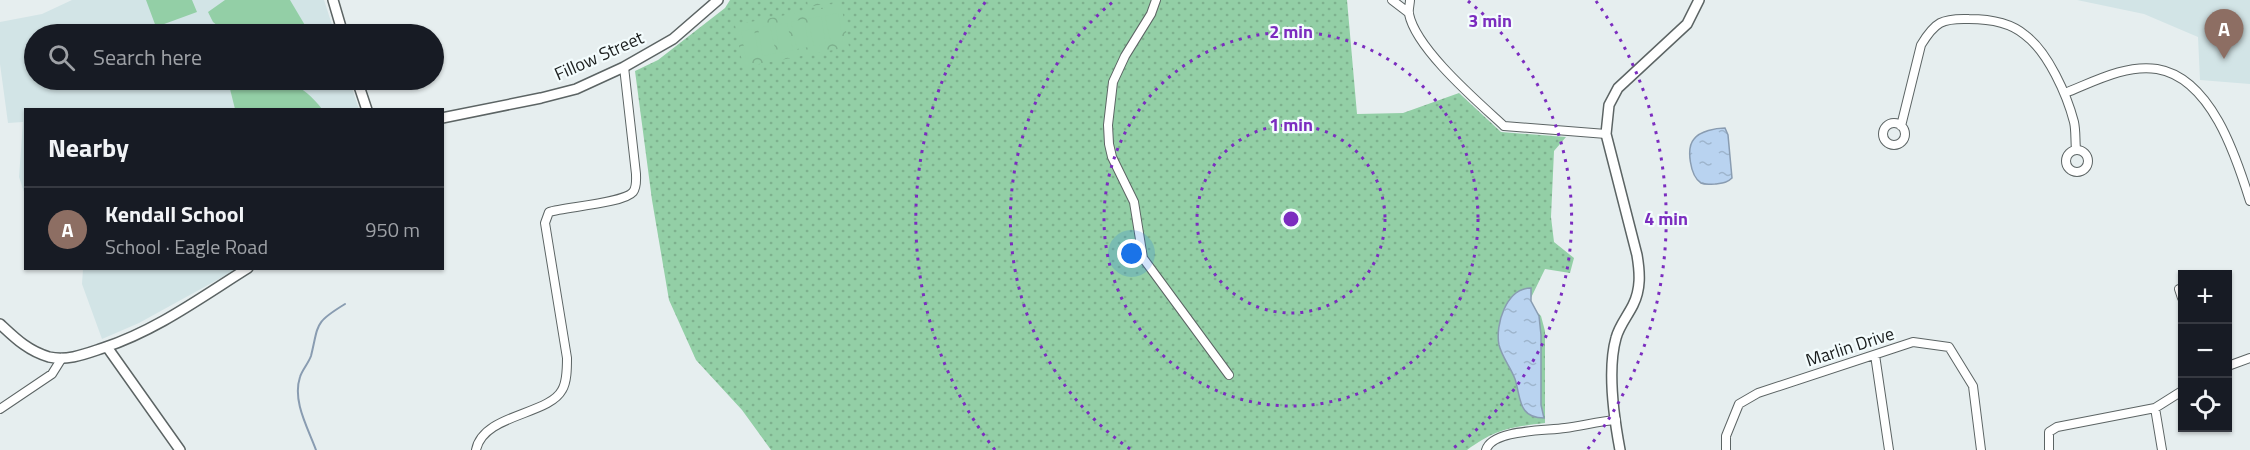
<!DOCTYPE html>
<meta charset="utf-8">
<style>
body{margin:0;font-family:"Titillium Web",sans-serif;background:#242831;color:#f1f3f6}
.controls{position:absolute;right:18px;bottom:18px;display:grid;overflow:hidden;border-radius:0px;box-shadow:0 2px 4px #0004}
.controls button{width:54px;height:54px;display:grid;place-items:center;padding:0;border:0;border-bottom:2px solid #363941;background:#171b24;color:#f1f3f6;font:30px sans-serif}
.you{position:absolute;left:1132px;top:254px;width:21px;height:21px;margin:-15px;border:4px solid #fff;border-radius:50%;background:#1a73e8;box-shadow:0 0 0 9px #1a73e833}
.badge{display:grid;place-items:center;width:39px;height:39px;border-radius:50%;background:#a043ac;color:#fff;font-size:20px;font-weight:700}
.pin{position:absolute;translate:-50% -50px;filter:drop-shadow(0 2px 3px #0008)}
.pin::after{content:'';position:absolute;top:32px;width:21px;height:18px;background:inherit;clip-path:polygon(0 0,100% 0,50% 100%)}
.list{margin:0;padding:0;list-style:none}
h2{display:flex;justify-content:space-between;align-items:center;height:78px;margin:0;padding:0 24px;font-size:26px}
h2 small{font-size:20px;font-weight:400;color:#9ea1a6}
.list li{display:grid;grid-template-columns:39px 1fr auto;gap:18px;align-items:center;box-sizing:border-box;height:84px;padding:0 24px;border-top:2px solid #363941}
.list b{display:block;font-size:22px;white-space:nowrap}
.list p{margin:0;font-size:20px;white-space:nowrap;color:#9ea1a6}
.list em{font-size:20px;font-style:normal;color:#9ea1a6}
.icon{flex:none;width:33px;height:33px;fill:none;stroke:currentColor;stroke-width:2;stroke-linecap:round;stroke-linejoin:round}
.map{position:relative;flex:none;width:2250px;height:450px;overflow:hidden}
.search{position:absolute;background:#171b24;box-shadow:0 2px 4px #0004;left:24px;top:24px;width:420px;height:66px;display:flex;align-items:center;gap:15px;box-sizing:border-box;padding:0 21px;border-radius:33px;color:#9ea1a6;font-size:22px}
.panel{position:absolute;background:#171b24;box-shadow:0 2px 4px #0004;left:24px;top:108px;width:420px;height:162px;border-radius:0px}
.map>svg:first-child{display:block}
.built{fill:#d2e4e6}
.grass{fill:url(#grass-dots)}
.park{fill:url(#park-crowns)}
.pitch{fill:#93cfa6}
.water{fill:url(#water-ripples);stroke:#899cb1;stroke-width:1.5}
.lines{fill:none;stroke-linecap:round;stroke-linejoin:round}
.stream{stroke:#899cb1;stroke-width:2}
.minor-casing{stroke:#5c6464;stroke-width:10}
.tertiary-casing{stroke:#5c6464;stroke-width:12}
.minor{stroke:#fff;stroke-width:8}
.tertiary{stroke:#fff;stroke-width:9}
.ring{fill:none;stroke:#7b2cbf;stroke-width:3;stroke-dasharray:3 6}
.labels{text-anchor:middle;stroke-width:4.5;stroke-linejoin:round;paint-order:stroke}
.street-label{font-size:18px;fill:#1a1d1d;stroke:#f3fcfd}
.centre{fill:#7b2cbf;stroke:#f3fcfd;stroke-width:3}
.ring-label{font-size:18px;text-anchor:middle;font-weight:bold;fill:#7b2cbf;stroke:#f3fcfd;stroke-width:4.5;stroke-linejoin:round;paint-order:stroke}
</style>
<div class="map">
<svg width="2250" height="450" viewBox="0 0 2250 450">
<defs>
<pattern id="grass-dots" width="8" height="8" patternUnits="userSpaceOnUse" patternTransform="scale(1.5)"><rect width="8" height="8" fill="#93cfa6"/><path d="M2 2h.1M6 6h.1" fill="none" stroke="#7eb18e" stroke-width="1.8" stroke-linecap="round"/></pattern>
<pattern id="park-crowns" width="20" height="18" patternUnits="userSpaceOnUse" patternTransform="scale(1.5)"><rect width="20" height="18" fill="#93cfa6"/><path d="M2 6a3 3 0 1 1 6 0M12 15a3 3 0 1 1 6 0" fill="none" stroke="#7eb18e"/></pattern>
<pattern id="water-ripples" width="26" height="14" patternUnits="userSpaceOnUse" patternTransform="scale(1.5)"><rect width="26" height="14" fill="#b9d3f0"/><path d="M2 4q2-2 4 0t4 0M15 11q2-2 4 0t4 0" fill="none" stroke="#9eb5cd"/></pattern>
</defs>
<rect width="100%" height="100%" fill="#e6eeef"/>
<path class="built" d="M 72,0 L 324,0 L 335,34 L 34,34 L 34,80 L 349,80 L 359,109 L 26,110 L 25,216 L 24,206 L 25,195 L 19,177 L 23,122 L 8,123 L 0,64 L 0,22 L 42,14 Z
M 2077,0 L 2250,0 L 2250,84 L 2200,80 L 2198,37 L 2144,14 Z
M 83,269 L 83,268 L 237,269 L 139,323 L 102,339 L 82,284 Z"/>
<path class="grass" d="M 730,0 L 1347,0 L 1357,114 L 1403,113 L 1459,93 L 1501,132 L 1566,137 L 1554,151 L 1551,217 L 1554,242 L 1574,258 L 1570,273 L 1545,269 L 1528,304 L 1541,316 L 1545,331 L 1545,423 C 1511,427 1495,429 1467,450 L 771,450 L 742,410 L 696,360 L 669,300 L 652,200 L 635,71 L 658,60 L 725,8 Z"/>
<path class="park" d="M 807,0 L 846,0 L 808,7 Z
M 841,4 L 849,47 L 743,67 L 735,25 Z"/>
<path class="pitch" d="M 146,0 L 192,0 L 197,12 L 156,27 Z
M 225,0 L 290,0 L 309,32 L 306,34 L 228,34 L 213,22 L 208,12 Z
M 838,13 L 843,41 L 831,43 L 825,16 Z
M 821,16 L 826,44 L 814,46 L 808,19 Z
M 804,19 L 809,47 L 797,49 L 791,22 Z
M 787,23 L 793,50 L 780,53 L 775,25 Z
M 770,26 L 776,53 L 763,56 L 758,28 Z
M 754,29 L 759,57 L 746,59 L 741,31 Z
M 232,80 C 272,80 295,74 322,109 L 235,109 L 228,81 Z"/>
<path class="water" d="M 1725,128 L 1728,135 L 1732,178 C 1727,183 1722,183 1715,184 C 1710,184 1705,185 1701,183 C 1690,176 1686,148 1694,139 C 1700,131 1716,128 1725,128 Z
M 1531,288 L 1531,301 L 1539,316 L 1541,335 L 1541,405 L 1544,418 C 1518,418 1521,398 1515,379 C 1511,368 1502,357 1499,345 C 1495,325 1506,288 1531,288 Z"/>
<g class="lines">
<path class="stream" d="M 316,450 C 308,428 292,401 300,377 C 302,370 308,364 311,356 C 319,323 314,323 345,304"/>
<g class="minor-casing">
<path id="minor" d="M 1156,0 L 1151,14 L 1125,56 L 1113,82 L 1108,125 L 1109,144 L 1112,157 L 1134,202 L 1143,258 L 1229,375
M 1392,0 L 1409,13
M 1410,0 C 1410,4 1408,10 1409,14 C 1416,49 1477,101 1504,126 L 1606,134
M 2065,93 C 2093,82 2126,64 2157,69 C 2211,78 2236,156 2250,201
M1883 134a11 11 0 1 1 22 0a11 11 0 1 1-22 0Z
M 1901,126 L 1921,45 C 1935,22 1942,18 1969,19 C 1988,19 2010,22 2025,35 C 2048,52 2067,95 2074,122 C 2076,131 2075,140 2076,149
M2066 161a11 11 0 1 1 22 0a11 11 0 1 1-22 0Z
M 2179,289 L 2182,298
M 1875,355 L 1889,450
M 2228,366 L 2250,358
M 2155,408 L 2162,450
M 0,409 L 52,374 L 62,358
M 476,450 C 483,414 549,415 562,390 C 567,382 567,368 567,358 L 545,223 L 549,212 C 566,207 624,203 633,192 C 637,187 636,180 636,174 L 624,67
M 1486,450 C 1492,429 1547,431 1565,428 C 1582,426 1599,421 1616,420
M 1726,450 L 1726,436 L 1739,404 L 1758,393 L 1913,342 L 1949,347 L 1973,386 L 1981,450
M 2049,450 L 2049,432 L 2057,427 L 2155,408 L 2182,391"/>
</g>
<g class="tertiary-casing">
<path id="tertiary" d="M 333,0 L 343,34
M 357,80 L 367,110
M 442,118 L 541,98 L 576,89 L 624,67 L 673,39 L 718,0
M 0,324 C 15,338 28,351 49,357 C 68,361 85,354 103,348 C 157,330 200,298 248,268
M 107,347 L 180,450
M 1620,450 C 1614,418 1607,370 1616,338 C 1619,326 1627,317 1633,305 C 1641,289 1640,273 1637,255 L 1606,134 L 1609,105 L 1618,88 L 1687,24 L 1699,0"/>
</g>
<use href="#minor" class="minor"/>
<use href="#tertiary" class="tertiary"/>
</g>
<g class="ring">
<circle cx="1291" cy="219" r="94"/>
<circle cx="1291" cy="219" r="187"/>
<path d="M1130 449A281 281 0 0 1 1114 1M1468 1A281 281 0 0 1 1452 449"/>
<path d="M995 450A375 375 0 0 1 986 1M1596 1A375 375 0 0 1 1587 450"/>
</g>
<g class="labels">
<g class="street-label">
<text transform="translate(599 56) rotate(-24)" y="6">Fillow Street</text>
<text transform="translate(1850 347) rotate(-18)" y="6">Marlin Drive</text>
</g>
</g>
<circle cx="1291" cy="219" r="9" class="centre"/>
<g class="ring-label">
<text x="1490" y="27">3 min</text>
<text x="1291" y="38">2 min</text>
<text x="1291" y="131">1 min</text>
<text x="1666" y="225">4 min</text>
</g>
</svg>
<div class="controls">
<button>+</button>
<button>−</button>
<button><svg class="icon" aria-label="locate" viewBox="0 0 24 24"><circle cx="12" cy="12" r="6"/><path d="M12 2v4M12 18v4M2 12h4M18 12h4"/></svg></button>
</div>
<div class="you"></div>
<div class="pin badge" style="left:2224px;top:59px;background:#8d6e63">A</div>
<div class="search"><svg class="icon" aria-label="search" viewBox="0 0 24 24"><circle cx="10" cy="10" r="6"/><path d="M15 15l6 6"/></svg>Search here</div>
<section class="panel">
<h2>Nearby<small></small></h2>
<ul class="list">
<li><span class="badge" style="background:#8d6e63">A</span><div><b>Kendall School</b><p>School · Eagle Road</p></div><em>950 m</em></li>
</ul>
</section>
</div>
